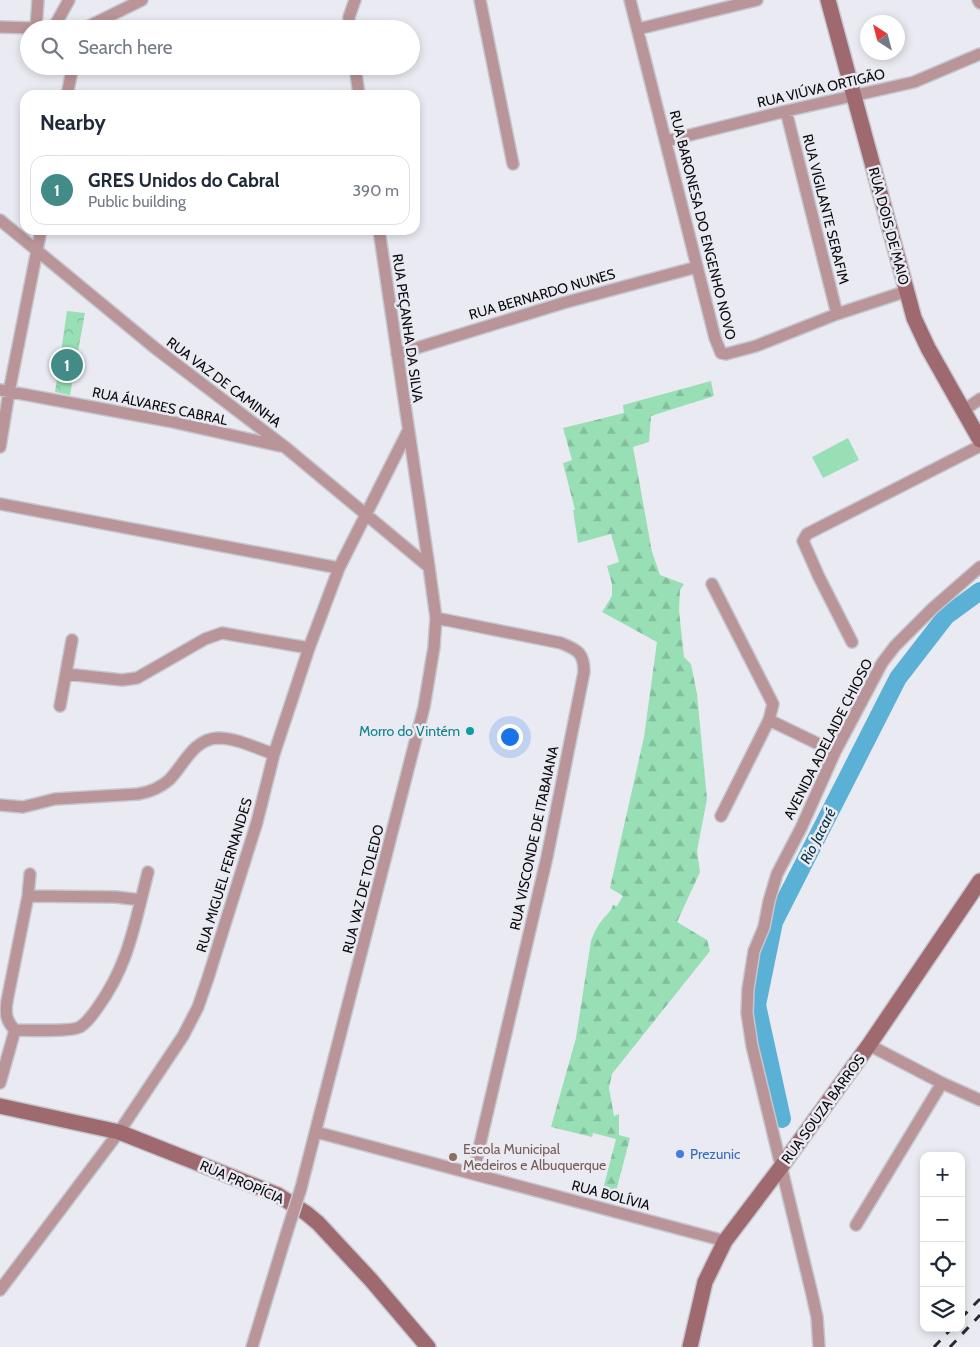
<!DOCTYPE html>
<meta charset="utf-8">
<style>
body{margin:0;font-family:Cabin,sans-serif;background:#f6f6f7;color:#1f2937}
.controls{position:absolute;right:15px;bottom:15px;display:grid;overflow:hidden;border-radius:10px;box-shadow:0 2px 8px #0003}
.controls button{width:45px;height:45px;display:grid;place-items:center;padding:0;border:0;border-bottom:1px solid #e0e1e3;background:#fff;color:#1f2937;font:25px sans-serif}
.compass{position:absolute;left:860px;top:15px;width:45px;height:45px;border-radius:50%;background:#fff;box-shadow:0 2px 8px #0003;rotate:324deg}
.you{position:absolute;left:509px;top:736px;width:18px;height:18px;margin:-12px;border:4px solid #fff;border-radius:50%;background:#1a73e8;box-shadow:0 0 0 8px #1a73e833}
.badge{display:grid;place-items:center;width:32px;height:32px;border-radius:50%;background:#438b86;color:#fff;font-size:16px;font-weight:700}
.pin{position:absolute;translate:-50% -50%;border:2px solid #fff;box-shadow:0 1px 5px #0006}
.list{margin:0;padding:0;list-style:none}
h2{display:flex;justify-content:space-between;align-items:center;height:65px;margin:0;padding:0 20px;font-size:21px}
h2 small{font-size:16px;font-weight:400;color:#747a83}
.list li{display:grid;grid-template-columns:32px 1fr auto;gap:15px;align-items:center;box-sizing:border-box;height:70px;margin:0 10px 10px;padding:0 10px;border:1px solid #e0e1e3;border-radius:15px}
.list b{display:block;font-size:19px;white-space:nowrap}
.list p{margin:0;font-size:16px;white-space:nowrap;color:#747a83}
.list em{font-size:16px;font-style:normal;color:#747a83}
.icon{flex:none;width:28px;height:28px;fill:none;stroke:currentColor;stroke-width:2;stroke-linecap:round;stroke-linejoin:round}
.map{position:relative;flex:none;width:980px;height:1347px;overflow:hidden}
.search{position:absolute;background:#fff;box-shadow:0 2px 8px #0003;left:20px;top:20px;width:400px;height:55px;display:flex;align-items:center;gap:12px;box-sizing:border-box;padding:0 18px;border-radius:28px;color:#747a83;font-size:19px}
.panel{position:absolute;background:#fff;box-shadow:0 2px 8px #0003;left:20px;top:90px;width:400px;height:145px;border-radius:15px}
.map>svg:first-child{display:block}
.grass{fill:#98dfb6}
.forest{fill:url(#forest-firs)}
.park{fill:url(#park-crowns)}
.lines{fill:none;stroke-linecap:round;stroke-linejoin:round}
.river{stroke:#5ab1d5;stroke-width:18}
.street-casing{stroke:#c6c6ce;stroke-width:14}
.secondary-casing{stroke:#c6c6ce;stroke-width:18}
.street{stroke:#b99498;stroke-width:11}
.secondary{stroke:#9e6a70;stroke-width:15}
.rail{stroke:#2a2a2e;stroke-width:3;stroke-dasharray:9 9;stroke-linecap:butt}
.street-bridge-casing{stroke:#c6c6ce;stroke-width:14;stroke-linecap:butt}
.street-bridge{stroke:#b99498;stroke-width:11}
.culture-dot{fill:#0f9aa8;stroke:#eaeaf2;stroke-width:2}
.shop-dot{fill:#3f7fe0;stroke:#eaeaf2;stroke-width:2}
.education-dot{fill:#8d6e63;stroke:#eaeaf2;stroke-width:2}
.labels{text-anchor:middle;stroke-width:5;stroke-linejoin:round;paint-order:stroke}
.street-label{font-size:14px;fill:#0c0c0f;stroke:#eaeaf2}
.culture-label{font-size:14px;fill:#0d838f;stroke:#eaeaf2;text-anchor:end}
.education-label{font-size:14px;fill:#785e54;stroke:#eaeaf2;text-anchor:start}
.shop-label{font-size:14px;fill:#366cbe;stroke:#eaeaf2;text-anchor:start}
.water-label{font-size:15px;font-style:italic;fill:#0a3342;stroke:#eaeaf2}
</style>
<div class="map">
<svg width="980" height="1347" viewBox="0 0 980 1347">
<defs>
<pattern id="forest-firs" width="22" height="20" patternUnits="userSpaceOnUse" patternTransform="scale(1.25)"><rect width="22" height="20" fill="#98dfb6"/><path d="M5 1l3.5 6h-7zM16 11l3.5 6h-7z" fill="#82be9b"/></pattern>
<pattern id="park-crowns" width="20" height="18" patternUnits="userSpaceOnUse" patternTransform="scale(1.25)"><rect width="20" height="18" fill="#98dfb6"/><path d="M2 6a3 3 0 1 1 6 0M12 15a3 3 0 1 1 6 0" fill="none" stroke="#82be9b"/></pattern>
</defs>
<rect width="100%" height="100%" fill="#eaeaf2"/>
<path class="grass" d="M 848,438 L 859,460 L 823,478 L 812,457 Z"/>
<path class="forest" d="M 711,381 L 714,396 L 651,416 L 649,442 L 633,447 L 652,552 L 660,575 L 684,584 L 680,590 L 679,611 L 684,657 L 691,664 L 697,694 L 707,799 L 697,851 L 700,872 L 677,922 L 707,940 L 710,951 L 612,1074 L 609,1088 L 614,1116 L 619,1114 L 619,1135 L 630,1138 L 614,1199 L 601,1197 L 616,1139 L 593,1133 L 592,1137 L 551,1127 L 576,1038 L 591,941 C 594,933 597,926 603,919 C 608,913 610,913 613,905 L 617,906 L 623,896 L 610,888 L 644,737 L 657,642 L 602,612 L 612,596 L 612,584 L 607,566 L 619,562 L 611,534 L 578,543 L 573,510 L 575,510 L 563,463 L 572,460 L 563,428 L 624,413 L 623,405 Z"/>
<path class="park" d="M 67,311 L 85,313 L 70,395 L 55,392 Z"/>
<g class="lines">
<path class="river" d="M 782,1119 L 757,1005 L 774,922 L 898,678 L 946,616 L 980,591"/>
<g class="street-casing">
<path id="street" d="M 480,0 L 513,164
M 630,0 L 715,338 L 721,353 L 726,354 L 756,346 L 837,314 L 907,291
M 978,0 L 980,3
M 0,27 L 68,29
M 54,27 L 69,0
M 36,28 L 38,0
M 83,29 L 142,0
M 349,29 L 349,17 L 355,0
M 638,29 L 757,0
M 355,66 L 359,95
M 67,95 L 73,66
M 786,111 L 837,314
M 666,141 L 786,111 L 914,82 L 980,54
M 0,220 L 155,348 L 285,447 L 429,567
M 397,354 L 563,303 L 697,267
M 0,390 L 168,421 L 280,446
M 964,410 L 980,399
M 0,447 L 9,392 L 41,230
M 0,504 L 339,568
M 712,584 L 773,704 L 769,720 L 721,816
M 436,618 L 561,643 C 578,650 584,653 584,672 L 547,857 L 473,1174
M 852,642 L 819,577 L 803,541 L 807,534 L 980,446
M 66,674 L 122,680 L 137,678 L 205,639 L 222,633 L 309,648
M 60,706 L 72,640
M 769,720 L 835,752
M 0,805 L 23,807 L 55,799 L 138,794 C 150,792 160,788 169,780 C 184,765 193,739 218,738 C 236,738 256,748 274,754
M 28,896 L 116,897 L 141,900 C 131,941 123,972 98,1007 C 93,1014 88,1022 80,1027 C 71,1032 28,1030 15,1030 C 6,1021 5,1013 7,1001 L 28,896 L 30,874
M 141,900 L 148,872
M 869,1045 L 942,1083 L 980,1100
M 0,1083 L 15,1030
M 316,1132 L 725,1241
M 301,1188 L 424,707 L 434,647 L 436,618 L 429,567 L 379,230
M 856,1225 L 942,1083
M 0,1290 L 119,1132 L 183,1036 L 198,1007 L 208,978 L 257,822 L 274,754 L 309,648 L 339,568 L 408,431
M 252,1347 L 286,1235
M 819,1347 L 817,1317 L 811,1290 L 752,1046 L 747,1013 L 748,989 L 754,951 L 764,927 L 769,901 L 777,874 L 801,828 L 835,752 L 882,663 L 895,646 L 933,608 L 980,567"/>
</g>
<g class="secondary-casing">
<path id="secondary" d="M 828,0 L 914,318 L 928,348 L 980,440
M 0,1106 L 119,1132 L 278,1195 L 306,1213 L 318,1223 L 371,1280 L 428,1347
M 690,1347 L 705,1282 L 725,1241 L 781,1167 L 869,1045 L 980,881"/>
</g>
<use href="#street" class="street"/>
<use href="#secondary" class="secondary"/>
<path class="rail" d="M 961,1318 L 980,1299
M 934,1347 L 952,1328
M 950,1347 L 980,1315"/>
<g class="street-bridge-casing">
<path id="street-bridge" d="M 286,1235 L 301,1188"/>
</g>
<use href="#street-bridge" class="street-bridge"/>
</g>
<circle class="culture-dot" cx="470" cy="731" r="5"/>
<circle class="shop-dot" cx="680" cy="1154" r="5"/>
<circle class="education-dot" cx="453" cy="1157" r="5"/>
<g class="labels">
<g class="street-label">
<text transform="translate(821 88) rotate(-13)" y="5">RUA VIÚVA ORTIGÃO</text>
<text transform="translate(826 209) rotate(76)" y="5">RUA VIGILANTE SERAFIM</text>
<text transform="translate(703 225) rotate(76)" y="5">RUA BARONESA DO ENGENHO NOVO</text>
<text transform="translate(889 226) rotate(75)" y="5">RUA DOIS DE MAIO</text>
<text transform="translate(542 294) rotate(-16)" y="5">RUA BERNARDO NUNES</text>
<text transform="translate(408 328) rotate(82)" y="5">RUA PEÇANHA DA SILVA</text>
<text transform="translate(224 382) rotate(37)" y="5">RUA VAZ DE CAMINHA</text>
<text transform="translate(160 406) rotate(12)" y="5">RUA ÁLVARES CABRAL</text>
<text transform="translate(828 739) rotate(-63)" y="5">AVENIDA ADELAIDE CHIOSO</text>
<text transform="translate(534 838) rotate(-78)" y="5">RUA VISCONDE DE ITABAIANA</text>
<text transform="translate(224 875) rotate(-73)" y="5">RUA MIGUEL FERNANDES</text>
<text transform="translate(363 889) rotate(-76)" y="5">RUA VAZ DE TOLEDO</text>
<text transform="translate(823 1109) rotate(-54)" y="5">RUA SOUZA BARROS</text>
<text transform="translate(242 1182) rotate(23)" y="5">RUA PROPÍCIA</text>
<text transform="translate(611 1195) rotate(15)" y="5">RUA BOLÍVIA</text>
</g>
<g class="culture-label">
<text x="460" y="736">Morro do Vintém</text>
</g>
<g class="education-label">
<text x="463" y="1154">Escola Municipal<tspan x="463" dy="16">Medeiros e Albuquerque</tspan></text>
</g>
<g class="shop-label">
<text x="690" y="1159">Prezunic</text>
</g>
<g class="water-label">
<text transform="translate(818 836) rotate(-63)" y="5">Rio Jacaré</text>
</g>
</g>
</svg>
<div class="controls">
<button>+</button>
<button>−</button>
<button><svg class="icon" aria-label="locate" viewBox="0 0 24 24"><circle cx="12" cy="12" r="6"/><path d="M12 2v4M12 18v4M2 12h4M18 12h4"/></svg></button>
<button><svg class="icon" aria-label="layers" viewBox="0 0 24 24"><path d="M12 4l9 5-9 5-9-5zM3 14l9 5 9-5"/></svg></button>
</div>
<svg class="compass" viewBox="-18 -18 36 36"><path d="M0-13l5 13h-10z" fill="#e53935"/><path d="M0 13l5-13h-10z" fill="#747a83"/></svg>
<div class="you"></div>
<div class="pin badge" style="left:67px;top:365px">1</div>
<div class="search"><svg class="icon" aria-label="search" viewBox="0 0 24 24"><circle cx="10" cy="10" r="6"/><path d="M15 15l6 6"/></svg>Search here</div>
<section class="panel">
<h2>Nearby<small></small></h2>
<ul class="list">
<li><span class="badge">1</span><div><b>GRES Unidos do Cabral</b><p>Public building</p></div><em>390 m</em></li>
</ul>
</section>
</div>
